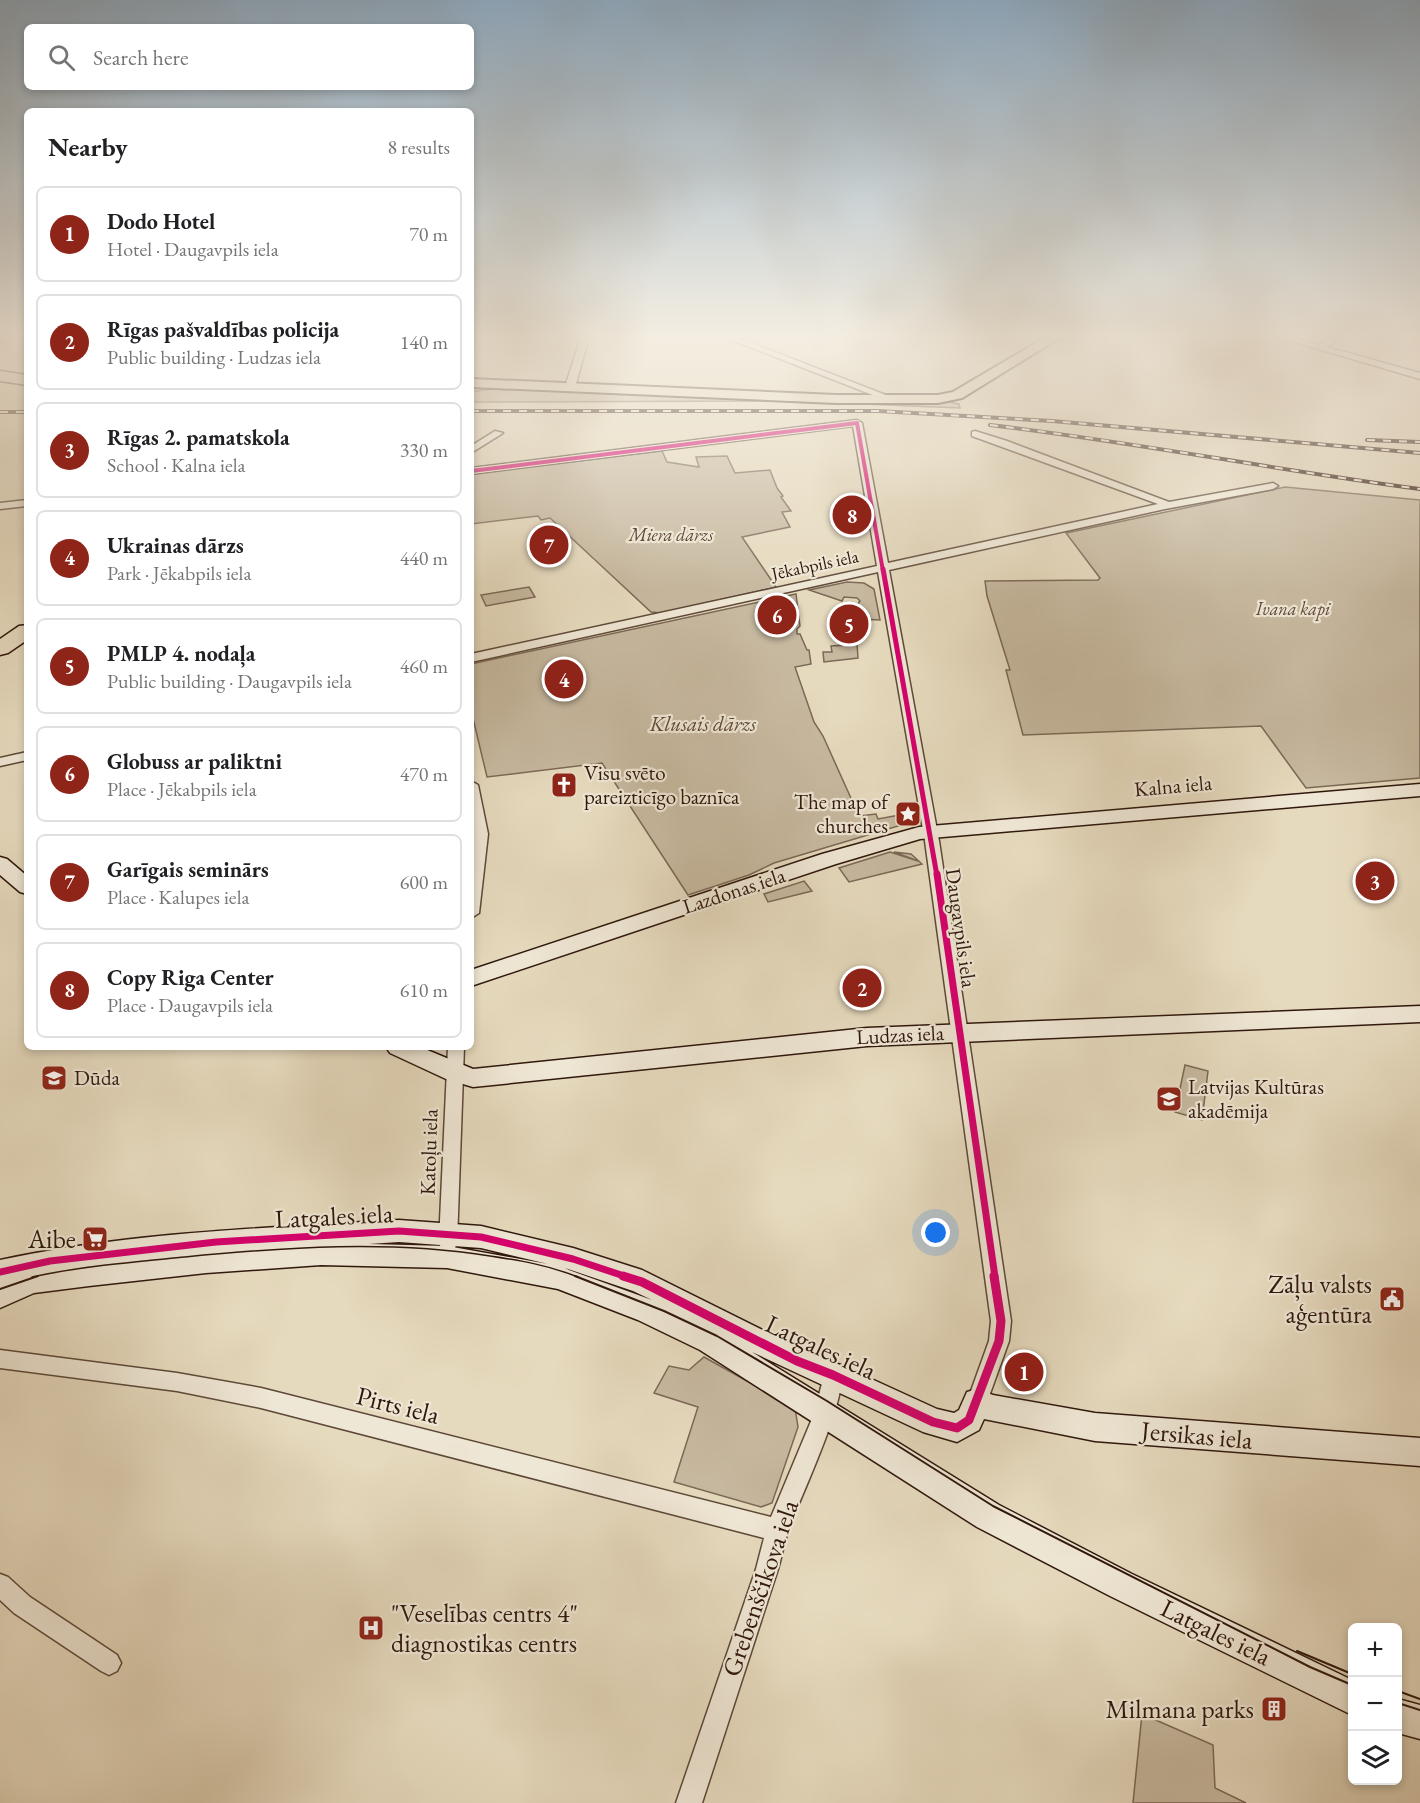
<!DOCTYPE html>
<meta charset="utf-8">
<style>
body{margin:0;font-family:"EB Garamond",serif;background:#f2f2f2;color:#202124}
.controls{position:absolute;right:18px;bottom:18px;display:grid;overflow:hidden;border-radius:9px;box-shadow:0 3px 9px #0003}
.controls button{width:54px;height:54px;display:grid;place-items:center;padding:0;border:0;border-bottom:2px solid #e0e0e0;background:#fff;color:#202124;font:30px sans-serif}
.you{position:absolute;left:936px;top:1233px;width:21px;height:21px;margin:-15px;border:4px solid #fff;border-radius:50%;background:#1a73e8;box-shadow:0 0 0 9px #1a73e833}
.badge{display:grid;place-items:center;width:39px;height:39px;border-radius:50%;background:#8f2418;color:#fff;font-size:20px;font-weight:700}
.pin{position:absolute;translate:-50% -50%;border:3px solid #fff;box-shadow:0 2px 6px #0006}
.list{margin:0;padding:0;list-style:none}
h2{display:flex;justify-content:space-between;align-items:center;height:78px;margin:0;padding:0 24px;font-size:26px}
h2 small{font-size:20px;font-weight:400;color:#757577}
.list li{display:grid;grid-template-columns:39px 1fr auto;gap:18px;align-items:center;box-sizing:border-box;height:96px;margin:0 12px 12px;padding:0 12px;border:2px solid #e0e0e0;border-radius:9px}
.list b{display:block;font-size:22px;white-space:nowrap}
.list p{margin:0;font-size:20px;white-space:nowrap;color:#757577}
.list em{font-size:20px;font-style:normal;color:#757577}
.icon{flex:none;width:33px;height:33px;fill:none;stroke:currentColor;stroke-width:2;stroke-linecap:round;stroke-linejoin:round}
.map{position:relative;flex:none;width:1420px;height:1803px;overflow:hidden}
.search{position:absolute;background:#fff;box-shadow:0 3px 9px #0003;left:24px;top:24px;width:450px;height:66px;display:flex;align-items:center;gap:15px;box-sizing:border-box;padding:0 21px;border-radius:9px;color:#757577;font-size:22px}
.panel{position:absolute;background:#fff;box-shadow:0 3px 9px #0003;left:24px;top:108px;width:450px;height:942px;border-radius:9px}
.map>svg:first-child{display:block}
.green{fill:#c7b9a0;stroke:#7b6856;stroke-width:1.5}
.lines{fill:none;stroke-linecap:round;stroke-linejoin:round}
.street-casing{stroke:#5d4838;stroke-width:3}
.secondary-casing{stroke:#2f170c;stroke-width:3}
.primary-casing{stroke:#2f170c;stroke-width:4}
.highway-casing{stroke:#2f170c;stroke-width:3}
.street{fill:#efe7d5;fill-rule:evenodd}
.secondary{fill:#efe7d5;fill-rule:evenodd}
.primary{fill:#e6dabe;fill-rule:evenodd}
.highway{fill:#e6dabe;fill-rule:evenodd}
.tram-far1{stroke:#2f170c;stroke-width:1.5}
.tram{stroke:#2f170c;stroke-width:2}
.rail-casing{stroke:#2f170c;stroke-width:4}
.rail{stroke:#efe7d5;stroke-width:2;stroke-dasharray:8;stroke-linecap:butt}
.cycleway-far3-casing{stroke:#efe7d5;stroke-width:6}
.cycleway-far2-casing{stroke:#efe7d5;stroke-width:8}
.cycleway-far1-casing{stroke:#efe7d5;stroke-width:10}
.cycleway-casing{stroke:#efe7d5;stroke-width:13}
.cycleway-far3{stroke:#d6006c;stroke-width:4}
.cycleway-far2{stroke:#d6006c;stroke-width:5}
.cycleway-far1{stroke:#d6006c;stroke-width:7}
.cycleway{stroke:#d6006c;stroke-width:9}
.labels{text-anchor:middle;stroke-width:4.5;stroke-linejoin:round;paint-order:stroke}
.far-park-label{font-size:18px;font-style:italic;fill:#5d4838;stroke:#efe7d5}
.far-street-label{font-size:18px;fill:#2f170c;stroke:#efe7d5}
.park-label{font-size:21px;font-style:italic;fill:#5d4838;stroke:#efe7d5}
.poi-label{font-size:21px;fill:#2f170c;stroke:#efe7d5;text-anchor:start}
.street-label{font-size:21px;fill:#2f170c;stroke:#efe7d5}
.near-street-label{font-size:26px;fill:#2f170c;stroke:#efe7d5}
.near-poi-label{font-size:26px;fill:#2f170c;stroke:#efe7d5;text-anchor:end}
</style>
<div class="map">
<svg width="1420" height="1803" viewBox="0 0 1420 1803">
<rect width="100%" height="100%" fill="#e6dabe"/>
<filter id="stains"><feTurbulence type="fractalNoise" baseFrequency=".00333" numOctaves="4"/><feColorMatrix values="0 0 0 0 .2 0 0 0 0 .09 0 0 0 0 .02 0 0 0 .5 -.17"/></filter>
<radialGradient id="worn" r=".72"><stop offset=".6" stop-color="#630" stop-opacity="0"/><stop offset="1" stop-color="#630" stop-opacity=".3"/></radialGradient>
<path class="green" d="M 491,389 L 820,401 L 949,402 L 959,404 L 960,408 L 787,401 L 471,402 L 471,392 Z
M 662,451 L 667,462 L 699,467 L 696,457 L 727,456 L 735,473 L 770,470 L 777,488 L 783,496 L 781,497 L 791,511 L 782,512 L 790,527 L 742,537 L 776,587 L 661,613 L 651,612 L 550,518 L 541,520 L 538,516 L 471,524 L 471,474 Z
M 1285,487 L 1420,500 L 1420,778 L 1306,788 L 1261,726 L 1023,735 L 1006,670 L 1010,670 L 987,596 L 985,581 L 1098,580 L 1100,578 L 1066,533 Z
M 847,582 L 864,583 L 874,589 L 880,620 L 859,619 L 857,605 L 860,601 L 857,598 L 844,597 L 842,601 L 809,590 Z
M 529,587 L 535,597 L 486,606 L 481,595 Z
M 796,594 L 800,626 L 797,629 L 797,634 L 800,634 L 807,650 L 809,650 L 811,664 L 795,667 L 814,722 L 823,736 L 859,816 L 876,814 L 878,819 L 916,812 L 915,821 L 774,863 L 749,875 L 688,895 L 602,763 L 487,777 L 471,710 L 471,664 Z
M 847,629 L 856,629 L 858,658 L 824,662 L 823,652 L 832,652 L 831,646 L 846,645 L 844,631 Z
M 890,852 L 918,861 L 894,852 L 911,854 L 922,864 L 849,882 L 839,868 Z
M 804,881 L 812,891 L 768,902 L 764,894 Z
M 1185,1065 L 1208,1071 L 1202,1120 L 1175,1112 Z
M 704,1357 L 795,1408 L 798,1427 L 772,1503 L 761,1507 L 674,1482 L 698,1407 L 654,1393 L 669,1366 L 689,1370 Z
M 1142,1714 L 1213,1745 L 1215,1788 L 1246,1803 L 1133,1803 Z"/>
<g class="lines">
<g class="street-casing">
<path id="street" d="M 581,337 L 589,337 L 575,387 L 570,390 L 565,387 Z
M 724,337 L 736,337 L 896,399 L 888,401 Z
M 1278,337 L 1292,337 L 1319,345 L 1331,337 L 1341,337 L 1327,347 L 1420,373 L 1420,379 Z
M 857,420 L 862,423 L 888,563 L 1158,504 L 972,436 L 972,432 L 975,431 L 1007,441 L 1169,502 L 1273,483 L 1278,486 L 1273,489 L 1165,509 L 889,570 L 939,841 L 1011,1321 L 1009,1341 L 987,1402 L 984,1409 L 977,1412 L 970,1409 L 967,1402 L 989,1341 L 991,1321 L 925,841 L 878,572 L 471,662 L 471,654 L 877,566 L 853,426 L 471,474 L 471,468 Z
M 495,431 L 503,433 L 471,453 L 471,446 Z
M 27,500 L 27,506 L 0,509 L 0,503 Z
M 27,752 L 27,760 L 0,766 L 0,758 Z
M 471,781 L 478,785 L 488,834 L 479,913 L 471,918 L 471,856 L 474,834 L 471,819 Z
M 448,1047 L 464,1047 L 457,1242 L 455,1248 L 448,1250 L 441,1248 L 439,1242 Z
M 0,1350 L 177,1373 L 261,1388 L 771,1517 L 814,1414 L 826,1368 L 833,1366 L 840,1368 C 851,1393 799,1499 789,1529 C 784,1542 782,1556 778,1569 L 702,1803 L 676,1803 L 756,1569 L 764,1538 L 261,1408 L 177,1391 L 0,1368 Z
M 0,1574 L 8,1577 L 30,1597 L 117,1655 L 121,1663 L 117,1671 L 109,1675 L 101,1671 L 14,1613 L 0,1600 Z"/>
</g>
<g class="secondary-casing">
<path id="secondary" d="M 1420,784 L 1420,796 L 920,839 L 836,864 L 471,986 L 471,970 L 822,854 L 919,827 Z
M 0,857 L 7,859 L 27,876 L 27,894 L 20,892 L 0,875 Z
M 1420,1006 L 1420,1022 L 867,1046 L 473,1087 L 446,1079 L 390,1053 L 386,1047 L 420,1047 L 473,1069 L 867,1028 Z
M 399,1220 L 481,1226 L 573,1248 L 642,1270 L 807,1352 L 843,1366 L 937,1409 L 954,1413 L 959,1410 L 967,1392 L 977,1389 L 993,1395 L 1095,1413 L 1420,1438 L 1420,1466 L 1095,1441 L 984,1419 L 979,1430 L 957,1442 L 923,1432 L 752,1352 L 999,1505 L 1132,1574 L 1352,1680 L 1352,1715 L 1110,1596 L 977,1527 L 700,1350 L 638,1320 L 558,1289 L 447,1268 L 321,1265 L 206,1273 L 89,1286 L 34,1293 L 0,1308 L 0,1260 C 131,1232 266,1228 399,1220 ZM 399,1242 L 481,1248 L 548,1264 L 447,1246 L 369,1244 ZM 565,1268 L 633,1291 L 652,1300 L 569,1270 Z
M 1398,1699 L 1420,1705 L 1420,1739 L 1398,1733 Z"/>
</g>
<g class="primary-casing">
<path id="primary" d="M 1046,337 L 1061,337 L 962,398 L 938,403 L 836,403 L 471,387 L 471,379 L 836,395 L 938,395 L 953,392 Z"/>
</g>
<g class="highway-casing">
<path id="highway" d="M 0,371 L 27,375 L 27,385 L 0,381 Z
M 27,625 L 27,640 L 8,653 L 0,655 L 0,639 L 19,626 Z"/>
</g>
<use href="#street" class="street"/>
<use href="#secondary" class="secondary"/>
<use href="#primary" class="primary"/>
<use href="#highway" class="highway"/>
<path class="tram-far1" d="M 32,1277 C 82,1266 134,1262 185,1257 C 287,1247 389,1240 490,1256 C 523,1261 547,1265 578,1277"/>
<path class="tram" d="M 575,1276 L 664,1311 L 717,1336 L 827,1401 L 993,1506 L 1310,1667 L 1352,1685
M 0,1289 L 38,1276
M 1297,1651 L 1352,1674
M 1398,1691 L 1420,1699
M 1398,1703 L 1420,1710"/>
<g class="rail-casing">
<path id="rail" d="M 471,411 L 878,411 L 1052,421 L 1420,453
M 0,412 L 27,412
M 990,425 C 1134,442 1276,470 1420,489
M 1367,440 L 1420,442"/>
</g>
<use href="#rail" class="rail"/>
<g class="cycleway-far3-casing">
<path id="cycleway-far3" d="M 471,471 L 857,423 L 883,571"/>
</g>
<g class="cycleway-far2-casing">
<path id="cycleway-far2" d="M 883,569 L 937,876"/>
</g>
<g class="cycleway-far1-casing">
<path id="cycleway-far1" d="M 937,874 L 995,1277
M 0,1272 L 50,1261 L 216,1242 L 399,1231 L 481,1237 L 573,1259 L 627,1277"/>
</g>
<g class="cycleway-casing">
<path id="cycleway" d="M 623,1276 L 642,1282 L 797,1361 L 833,1375 L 933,1422 L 957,1428 L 969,1420 L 999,1341 L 1001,1321 L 994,1276"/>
</g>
<use href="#cycleway-far3" class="cycleway-far3"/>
<use href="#cycleway-far2" class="cycleway-far2"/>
<use href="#cycleway-far1" class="cycleway-far1"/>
<use href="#cycleway" class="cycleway"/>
</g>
<linearGradient id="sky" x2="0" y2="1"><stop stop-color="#8ea9bf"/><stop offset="0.57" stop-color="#f4eee2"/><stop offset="1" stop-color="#f4eee2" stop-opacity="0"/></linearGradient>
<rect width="1420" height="590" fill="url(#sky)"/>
<defs>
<g id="church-square" transform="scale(1.35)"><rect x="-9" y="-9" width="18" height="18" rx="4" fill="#8f2418" stroke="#efe7d5"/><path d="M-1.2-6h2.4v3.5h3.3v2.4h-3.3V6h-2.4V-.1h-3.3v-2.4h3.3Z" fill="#fff"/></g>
<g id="sight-square" transform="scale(1.35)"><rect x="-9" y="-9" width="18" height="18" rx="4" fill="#8f2418" stroke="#efe7d5"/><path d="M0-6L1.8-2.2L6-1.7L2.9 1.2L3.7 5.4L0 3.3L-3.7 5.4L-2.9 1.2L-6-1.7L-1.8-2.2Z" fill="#fff"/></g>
<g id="school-square" transform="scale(1.35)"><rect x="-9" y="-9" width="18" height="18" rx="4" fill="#8f2418" stroke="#efe7d5"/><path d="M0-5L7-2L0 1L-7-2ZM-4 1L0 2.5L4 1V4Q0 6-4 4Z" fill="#fff"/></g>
<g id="university-square" transform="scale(1.35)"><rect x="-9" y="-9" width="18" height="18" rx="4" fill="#8f2418" stroke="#efe7d5"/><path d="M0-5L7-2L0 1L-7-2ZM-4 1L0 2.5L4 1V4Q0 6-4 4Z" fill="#fff"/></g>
<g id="supermarket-square" transform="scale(1.35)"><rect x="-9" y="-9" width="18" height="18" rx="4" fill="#8f2418" stroke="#efe7d5"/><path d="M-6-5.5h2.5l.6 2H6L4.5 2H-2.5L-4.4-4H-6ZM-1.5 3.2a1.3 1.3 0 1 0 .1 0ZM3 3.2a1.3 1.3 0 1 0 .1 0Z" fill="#fff"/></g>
<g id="civic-square" transform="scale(1.35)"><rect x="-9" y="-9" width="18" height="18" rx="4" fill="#8f2418" stroke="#efe7d5"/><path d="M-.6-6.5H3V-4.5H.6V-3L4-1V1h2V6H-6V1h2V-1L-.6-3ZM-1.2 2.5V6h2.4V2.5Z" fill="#fff"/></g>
<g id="hospital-square" transform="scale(1.35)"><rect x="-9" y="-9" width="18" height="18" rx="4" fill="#8f2418" stroke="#efe7d5"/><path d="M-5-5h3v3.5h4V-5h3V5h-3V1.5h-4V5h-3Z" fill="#fff"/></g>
<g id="building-square" transform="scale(1.35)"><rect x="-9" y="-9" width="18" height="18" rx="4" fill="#8f2418" stroke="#efe7d5"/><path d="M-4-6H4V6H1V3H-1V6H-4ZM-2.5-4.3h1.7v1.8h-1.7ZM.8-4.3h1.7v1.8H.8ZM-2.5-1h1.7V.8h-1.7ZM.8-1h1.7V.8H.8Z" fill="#fff"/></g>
</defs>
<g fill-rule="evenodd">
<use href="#church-square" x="564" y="785"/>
<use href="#sight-square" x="908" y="814"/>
<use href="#school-square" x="54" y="1078"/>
<use href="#university-square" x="1169" y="1099"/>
<use href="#supermarket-square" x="95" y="1239"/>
<use href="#civic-square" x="1392" y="1299"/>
<use href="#hospital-square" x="371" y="1628"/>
<use href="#building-square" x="1274" y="1709"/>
</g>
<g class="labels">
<g class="far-park-label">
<text x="671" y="541">Miera dārzs</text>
<text x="1293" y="615">Ivana kapi</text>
</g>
<g class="far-street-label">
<text transform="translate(815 565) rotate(-12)" y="6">Jēkabpils iela</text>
</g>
<g class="park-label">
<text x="703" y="731">Klusais dārzs</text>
</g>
<g class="poi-label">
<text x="584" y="780">Visu svēto<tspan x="584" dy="24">pareizticīgo baznīca</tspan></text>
<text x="888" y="809" text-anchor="end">The map of<tspan x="888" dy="24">churches</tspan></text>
<text x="74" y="1085">Dūda</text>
<text x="1188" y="1094">Latvijas Kultūras<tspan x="1188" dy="24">akadēmija</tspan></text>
</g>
<g class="street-label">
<text transform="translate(1173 786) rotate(-5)" y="7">Kalna iela</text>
<text transform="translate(734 891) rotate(-18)" y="7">Lazdonas iela</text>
<text transform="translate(961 928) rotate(82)" y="7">Daugavpils iela</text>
<text transform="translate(900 1035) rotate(-3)" y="7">Ludzas iela</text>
<text transform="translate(429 1152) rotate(-88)" y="7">Katoļu iela</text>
</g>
<g class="near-street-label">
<text transform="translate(334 1216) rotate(-3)" y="9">Latgales iela</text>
<text transform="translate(821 1347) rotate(25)" y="9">Latgales iela</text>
<text transform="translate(398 1405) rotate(14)" y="9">Pirts iela</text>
<text transform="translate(1197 1435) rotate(5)" y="9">Jersikas iela</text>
<text transform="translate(760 1588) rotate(-71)" y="9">Grebenščikova iela</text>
<text transform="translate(1216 1632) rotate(26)" y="9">Latgales iela</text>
</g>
<g class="near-poi-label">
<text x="76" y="1248">Aibe</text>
<text x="1372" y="1293">Zāļu valsts<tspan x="1372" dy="30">aģentūra</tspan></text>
<text x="391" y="1622" text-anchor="start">"Veselības centrs 4"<tspan x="391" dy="30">diagnostikas centrs</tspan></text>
<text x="1254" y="1718">Milmana parks</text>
</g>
</g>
<rect width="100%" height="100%" filter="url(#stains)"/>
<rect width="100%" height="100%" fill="url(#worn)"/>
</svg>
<div class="controls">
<button>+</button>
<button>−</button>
<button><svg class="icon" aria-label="layers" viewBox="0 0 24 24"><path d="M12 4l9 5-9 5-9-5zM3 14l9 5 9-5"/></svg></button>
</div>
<div class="you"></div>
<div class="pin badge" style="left:1024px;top:1372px">1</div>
<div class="pin badge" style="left:862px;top:988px">2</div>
<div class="pin badge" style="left:1375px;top:881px">3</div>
<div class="pin badge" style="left:564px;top:679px">4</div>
<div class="pin badge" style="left:849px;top:624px">5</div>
<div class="pin badge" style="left:777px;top:615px">6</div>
<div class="pin badge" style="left:549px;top:545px">7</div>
<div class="pin badge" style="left:852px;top:515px">8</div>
<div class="search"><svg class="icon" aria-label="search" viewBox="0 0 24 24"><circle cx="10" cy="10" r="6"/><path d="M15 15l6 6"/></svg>Search here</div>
<section class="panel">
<h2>Nearby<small>8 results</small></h2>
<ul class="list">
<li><span class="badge">1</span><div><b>Dodo Hotel</b><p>Hotel · Daugavpils iela</p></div><em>70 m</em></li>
<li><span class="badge">2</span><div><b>Rīgas pašvaldības policija</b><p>Public building · Ludzas iela</p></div><em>140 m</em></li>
<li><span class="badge">3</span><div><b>Rīgas 2. pamatskola</b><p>School · Kalna iela</p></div><em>330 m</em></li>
<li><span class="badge">4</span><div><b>Ukrainas dārzs</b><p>Park · Jēkabpils iela</p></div><em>440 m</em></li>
<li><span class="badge">5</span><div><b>PMLP 4. nodaļa</b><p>Public building · Daugavpils iela</p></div><em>460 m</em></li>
<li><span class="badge">6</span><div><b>Globuss ar paliktni</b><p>Place · Jēkabpils iela</p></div><em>470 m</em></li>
<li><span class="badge">7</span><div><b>Garīgais seminārs</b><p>Place · Kalupes iela</p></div><em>600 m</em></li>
<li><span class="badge">8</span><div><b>Copy Riga Center</b><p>Place · Daugavpils iela</p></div><em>610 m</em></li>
</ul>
</section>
</div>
